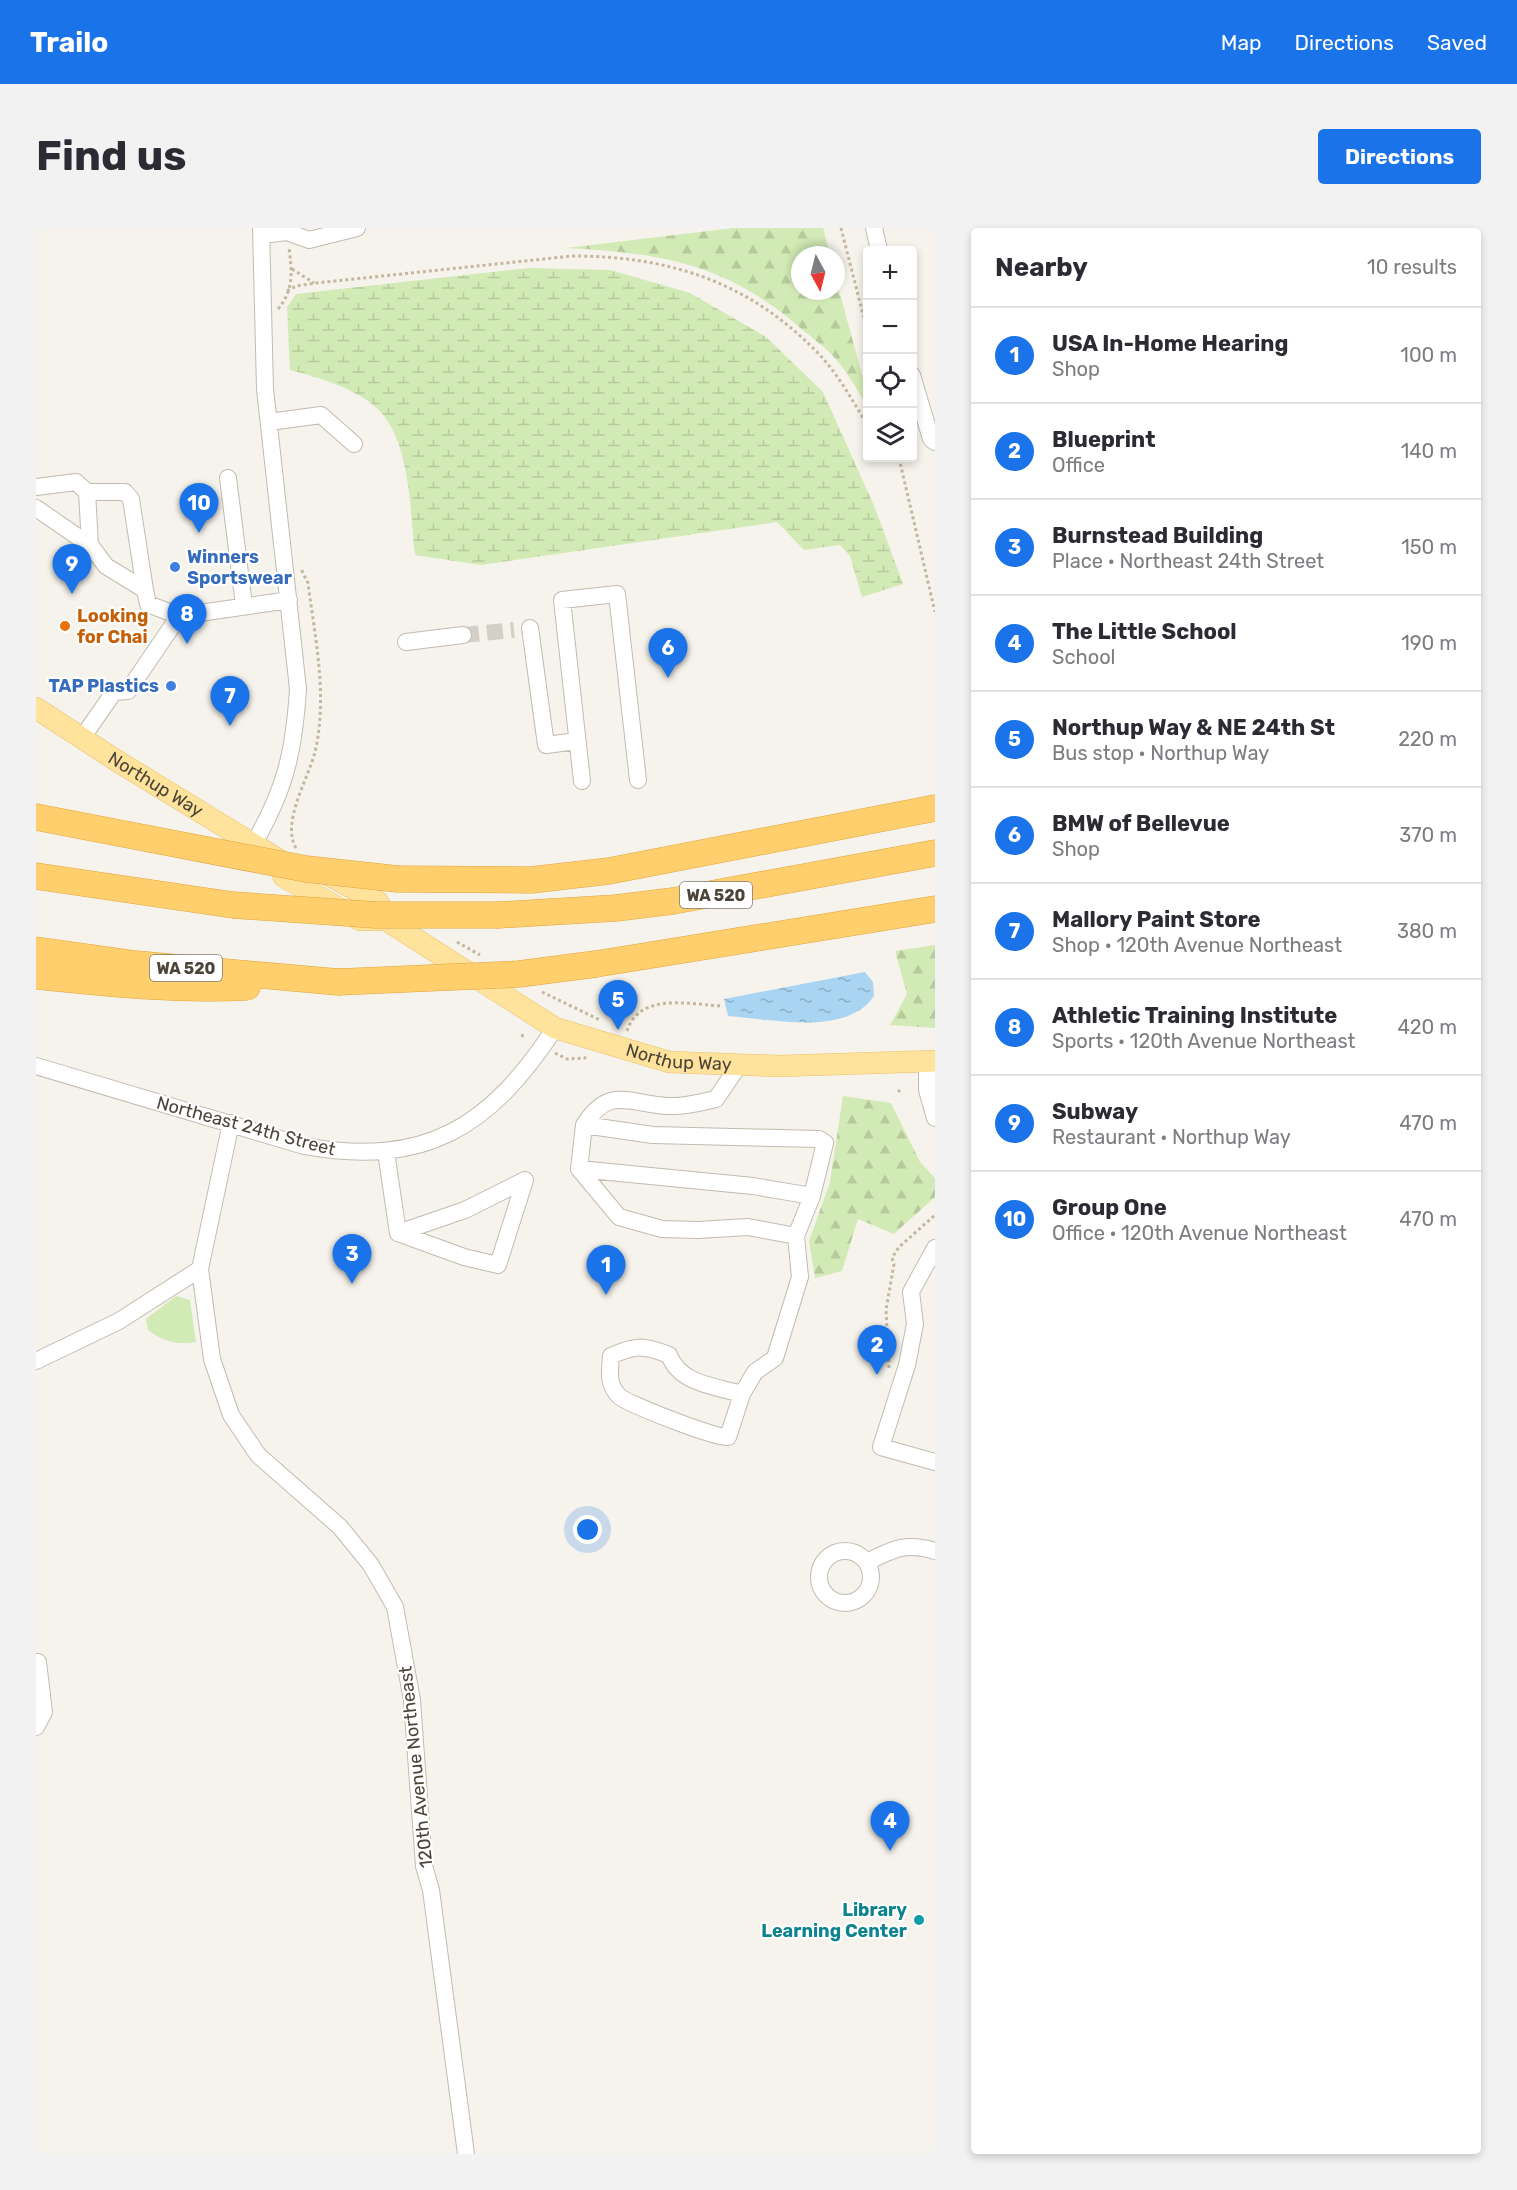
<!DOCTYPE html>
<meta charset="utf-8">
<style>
body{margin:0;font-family:Rubik,sans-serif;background:#f2f2f3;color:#2b2b33}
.controls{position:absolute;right:18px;top:18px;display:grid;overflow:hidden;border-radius:6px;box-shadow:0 3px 9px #0003}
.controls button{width:54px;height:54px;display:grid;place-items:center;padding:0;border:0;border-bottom:2px solid #e1e1e2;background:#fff;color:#2b2b33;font:30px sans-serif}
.compass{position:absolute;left:755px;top:18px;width:54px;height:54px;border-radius:50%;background:#fff;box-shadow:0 3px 9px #0003;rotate:173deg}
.you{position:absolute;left:552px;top:1302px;width:21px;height:21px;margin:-15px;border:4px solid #fff;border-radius:50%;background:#1a73e8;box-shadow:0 0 0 9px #1a73e833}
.badge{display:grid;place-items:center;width:39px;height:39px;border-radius:50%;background:#1a73e8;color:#fff;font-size:20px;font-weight:700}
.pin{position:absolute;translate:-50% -50px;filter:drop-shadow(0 2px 3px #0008)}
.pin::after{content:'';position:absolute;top:32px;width:21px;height:18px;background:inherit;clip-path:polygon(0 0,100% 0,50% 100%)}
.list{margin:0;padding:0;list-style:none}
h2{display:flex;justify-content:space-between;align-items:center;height:78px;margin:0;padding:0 24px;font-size:26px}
h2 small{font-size:20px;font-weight:400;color:#7c7c81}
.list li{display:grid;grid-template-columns:39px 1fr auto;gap:18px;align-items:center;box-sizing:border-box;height:96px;padding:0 24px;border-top:2px solid #e1e1e2}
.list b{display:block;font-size:22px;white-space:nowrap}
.list p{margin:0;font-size:20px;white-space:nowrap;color:#7c7c81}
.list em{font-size:20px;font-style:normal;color:#7c7c81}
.icon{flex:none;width:33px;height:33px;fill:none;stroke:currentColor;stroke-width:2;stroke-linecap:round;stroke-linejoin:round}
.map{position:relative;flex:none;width:899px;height:1926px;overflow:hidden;border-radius:6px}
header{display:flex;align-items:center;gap:36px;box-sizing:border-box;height:84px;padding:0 30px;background:#1a73e8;color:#fff}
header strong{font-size:28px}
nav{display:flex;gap:33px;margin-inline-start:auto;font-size:21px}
.intro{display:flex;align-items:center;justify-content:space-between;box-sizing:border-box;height:144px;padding:0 36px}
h1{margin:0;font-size:42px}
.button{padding:15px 27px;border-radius:6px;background:#1a73e8;color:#fff;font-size:21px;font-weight:700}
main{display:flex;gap:36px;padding:0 36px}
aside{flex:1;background:#fff;border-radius:6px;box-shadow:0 3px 9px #0003}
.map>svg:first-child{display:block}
.grass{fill:#d2eab5}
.forest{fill:url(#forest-firs)}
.wetland{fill:url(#wetland-marsh)}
.water{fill:url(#water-ripples)}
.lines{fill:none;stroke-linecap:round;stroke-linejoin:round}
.minor-tunnel{stroke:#d4d0c8;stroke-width:16;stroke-dasharray:16 8;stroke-linecap:butt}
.minor-casing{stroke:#c2bbae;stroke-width:18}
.major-casing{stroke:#e6c16a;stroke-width:22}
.highway-casing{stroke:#e0a43c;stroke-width:27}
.path{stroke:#c4b79f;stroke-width:3;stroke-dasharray:3 3;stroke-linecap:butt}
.minor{stroke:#fff;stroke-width:16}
.major{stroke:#ffe39c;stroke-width:21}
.highway{stroke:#ffcf6e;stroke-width:26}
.highway-bridge-casing{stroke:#e0a43c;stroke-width:27;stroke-linecap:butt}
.highway-bridge{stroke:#ffcf6e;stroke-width:26}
.shop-dot{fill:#3f7fe0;stroke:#fff;stroke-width:2}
.food-dot{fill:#e8710a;stroke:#fff;stroke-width:2}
.culture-dot{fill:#0f9aa8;stroke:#fff;stroke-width:2}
.labels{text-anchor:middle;stroke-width:4.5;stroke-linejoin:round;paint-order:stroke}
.shield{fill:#fff;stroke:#817c74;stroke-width:1.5}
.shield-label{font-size:16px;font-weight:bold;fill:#4b4439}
.shop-label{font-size:18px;font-weight:bold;fill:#366cbe;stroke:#fff;text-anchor:start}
.food-label{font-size:18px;font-weight:bold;fill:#c56008;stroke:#fff;text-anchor:start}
.street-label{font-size:18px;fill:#4b4439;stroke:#fff}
.culture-label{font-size:18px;font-weight:bold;fill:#0d838f;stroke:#fff;text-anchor:end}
</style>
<header>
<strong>Trailo</strong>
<nav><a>Map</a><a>Directions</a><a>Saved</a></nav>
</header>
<div class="intro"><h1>Find us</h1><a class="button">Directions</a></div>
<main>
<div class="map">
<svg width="899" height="1926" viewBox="0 0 899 1926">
<defs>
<pattern id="forest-firs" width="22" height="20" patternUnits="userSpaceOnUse" patternTransform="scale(1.5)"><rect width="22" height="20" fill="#d2eab5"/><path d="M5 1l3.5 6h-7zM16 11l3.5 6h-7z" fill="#b6ca9c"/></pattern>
<pattern id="wetland-marsh" width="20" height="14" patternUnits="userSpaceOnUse" patternTransform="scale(1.5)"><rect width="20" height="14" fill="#d2eab5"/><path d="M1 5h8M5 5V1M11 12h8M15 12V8" fill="none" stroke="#b6ca9c"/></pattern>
<pattern id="water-ripples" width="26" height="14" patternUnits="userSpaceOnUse" patternTransform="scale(1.5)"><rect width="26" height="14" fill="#a9d4f2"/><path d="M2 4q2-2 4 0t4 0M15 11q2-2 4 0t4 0" fill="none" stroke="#8caec5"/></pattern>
</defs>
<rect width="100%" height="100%" fill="#f6f3ec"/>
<path class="grass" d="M 140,1068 L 154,1072 L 160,1114 C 140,1117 128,1114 112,1102 L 110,1091 Z"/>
<path class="forest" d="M 697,0 L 787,0 L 794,27 L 764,27 L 764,63 L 800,63 L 800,51 L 831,165 L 831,178 C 821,162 811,143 798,129 C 788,118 775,109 763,99 C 689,35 625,25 530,20 Z
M 899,717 L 899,800 L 854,797 L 871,766 L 859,723 Z
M 807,868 L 855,875 L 884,934 L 899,950 L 899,969 L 858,1006 L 822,991 L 806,1043 L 779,1050 L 773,1013 L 794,954 Z"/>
<path class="wetland" d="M 492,40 L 574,42 L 654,65 L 730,109 L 787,164 L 839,280 L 867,356 L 826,369 L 814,328 L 804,317 L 768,322 L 741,294 L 445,337 L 379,327 C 374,285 375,223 348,188 C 328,162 284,150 254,142 L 251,79 L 260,66 Z"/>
<path class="water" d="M 829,744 L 837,754 L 838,768 C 810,809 735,791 692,788 L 688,771 Z"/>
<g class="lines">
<path class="minor-tunnel" d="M 427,407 L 478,402"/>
<g class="minor-casing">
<path id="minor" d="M 838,0 L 843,22
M 226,7 L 251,4 L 273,12 L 321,0
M 876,147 L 895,211 L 899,214
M 233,194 L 285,187 L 318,216
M 192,250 L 208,377
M 0,259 L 40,254 L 51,264 L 89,264 L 95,271 L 109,362
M 51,264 L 54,317
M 0,280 L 55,318 L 70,338 L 109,362 L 112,376 L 143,388
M 494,400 L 510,517 L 541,513
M 370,414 L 427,407
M 46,510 L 78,464 L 92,463 L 143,388 L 253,372
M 546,553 L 526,372 L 581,366 L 602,552
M 217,617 C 249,562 258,525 262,461 L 229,161 L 225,0
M 891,833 L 891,862 L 899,890
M 0,838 L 268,918 C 390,940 454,899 519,800
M 195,895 L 164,1041 L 176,1131 L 195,1187 L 222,1227 L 304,1299 L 335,1337 L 359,1379 L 376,1472 L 388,1638 L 395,1662 L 430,1926
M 548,897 L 543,941 L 717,958 L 776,968 L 789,915 L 783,911 L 617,907 L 548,897 C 574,856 594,877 634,878 C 649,879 666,874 680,871 L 703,837
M 350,924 L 362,1005 L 428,1029 L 462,1037 L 489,952 L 429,982 L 362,1005
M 543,941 L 583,989 L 626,1001 L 662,1002 L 712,999 L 760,1008 L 776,968
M 899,1020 L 875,1064 L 879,1096 L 871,1137 L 845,1219 L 899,1234
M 0,1133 L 83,1093 L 164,1041
M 706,1166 C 678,1158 644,1156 633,1127 C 607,1117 599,1117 575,1128 C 574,1143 571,1156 583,1168 C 591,1176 682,1211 692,1209 L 706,1166 L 719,1144 L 739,1130 L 764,1049 L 760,1008
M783 1349a26 26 0 1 1 52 0a26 26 0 1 1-52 0Z
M 831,1334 C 857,1321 870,1314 899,1323
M 0,1499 L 8,1484 L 2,1434"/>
</g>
<g class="major-casing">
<g id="major">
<path id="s1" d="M 0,480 L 78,531 L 243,632"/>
<path id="s2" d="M 242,632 L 248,649 L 324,692 L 350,692 L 519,800 L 633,834 L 743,838 L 899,833"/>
<path d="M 289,645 L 342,674 L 350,692"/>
</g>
</g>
<g class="highway-casing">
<path id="highway" d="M 0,589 L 114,611
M 0,648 L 197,677
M 362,651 L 495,652 L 573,643 L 899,580
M 463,687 L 580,680 L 637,673 L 899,625
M 0,722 L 100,736 L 302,754
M 560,736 L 899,681
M 0,748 C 70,755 141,763 211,759"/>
</g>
<path class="path" d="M 805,0 L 832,106
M 256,41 L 278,55
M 251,63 L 260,58 L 280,55 L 536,28 C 632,28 711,53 780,123 C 801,144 816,172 832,198
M 242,81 C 258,62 256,43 253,20
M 863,230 L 899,384
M 260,620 C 245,595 272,551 279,524 C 292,468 279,410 272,355 L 265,341
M 421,714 L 444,727
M 506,764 L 564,792
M 591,803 C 604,763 656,777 687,778
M 485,808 L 488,807
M 519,825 L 531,831 L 549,830 L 550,827
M 862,864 L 864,862
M 853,1140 L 850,1082 L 858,1036 L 856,1030 L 863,1019 L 899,987"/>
<use href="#minor" class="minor"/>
<use href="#major" class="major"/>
<use href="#highway" class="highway"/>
<g class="highway-bridge-casing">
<path id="highway-bridge" d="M 114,611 L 270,641 L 362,651
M 197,677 L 340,687 L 463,687
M 302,754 L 483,746 L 560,736"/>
</g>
<use href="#highway-bridge" class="highway-bridge"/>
</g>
<g class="shop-dot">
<circle cx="139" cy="339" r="6"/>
<circle cx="135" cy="458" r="6"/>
</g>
<circle class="food-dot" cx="29" cy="398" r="6"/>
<circle class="culture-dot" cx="883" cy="1692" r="6"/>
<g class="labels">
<g class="shield">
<rect x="644" y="654" width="72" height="26" rx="4.5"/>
<rect x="114" y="727" width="72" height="26" rx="4.5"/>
</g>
<g class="shield-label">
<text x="680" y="673">WA 520</text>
<text x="150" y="746">WA 520</text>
</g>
<g class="shop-label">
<text x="151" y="335">Winners<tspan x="151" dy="21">Sportswear</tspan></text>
<text x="123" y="464" text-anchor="end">TAP Plastics</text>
</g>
<g class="food-label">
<text x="41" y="394">Looking<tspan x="41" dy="21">for Chai</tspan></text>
</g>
<g class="street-label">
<text dy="6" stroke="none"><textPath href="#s1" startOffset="142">Northup Way</textPath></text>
<text dy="6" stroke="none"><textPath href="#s2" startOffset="460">Northup Way</textPath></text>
<text transform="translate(210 898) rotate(15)" y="6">Northeast 24th Street</text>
<text transform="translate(380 1539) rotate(-96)" y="6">120th Avenue Northeast</text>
</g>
<g class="culture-label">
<text x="871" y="1688">Library<tspan x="871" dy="21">Learning Center</tspan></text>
</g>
</g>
</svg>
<div class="controls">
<button>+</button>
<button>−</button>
<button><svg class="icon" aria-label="locate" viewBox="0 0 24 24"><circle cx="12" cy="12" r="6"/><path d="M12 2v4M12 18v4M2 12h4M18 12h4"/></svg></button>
<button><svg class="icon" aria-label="layers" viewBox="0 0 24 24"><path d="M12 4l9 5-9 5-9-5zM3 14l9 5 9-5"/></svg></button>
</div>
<svg class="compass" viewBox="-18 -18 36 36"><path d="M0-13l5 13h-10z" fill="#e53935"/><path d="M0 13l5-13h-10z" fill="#7c7c81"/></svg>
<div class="you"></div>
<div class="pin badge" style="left:570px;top:1067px">1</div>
<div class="pin badge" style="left:841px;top:1147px">2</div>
<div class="pin badge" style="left:316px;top:1056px">3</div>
<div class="pin badge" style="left:854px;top:1623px">4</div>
<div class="pin badge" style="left:582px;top:802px">5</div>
<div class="pin badge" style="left:632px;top:450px">6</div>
<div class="pin badge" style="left:194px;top:498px">7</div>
<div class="pin badge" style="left:151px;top:416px">8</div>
<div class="pin badge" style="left:36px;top:366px">9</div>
<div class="pin badge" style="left:163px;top:305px">10</div>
</div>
<aside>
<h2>Nearby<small>10 results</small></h2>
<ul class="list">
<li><span class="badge">1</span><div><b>USA In-Home Hearing</b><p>Shop</p></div><em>100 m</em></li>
<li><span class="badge">2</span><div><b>Blueprint</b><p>Office</p></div><em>140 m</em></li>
<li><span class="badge">3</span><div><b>Burnstead Building</b><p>Place · Northeast 24th Street</p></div><em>150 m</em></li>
<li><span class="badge">4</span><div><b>The Little School</b><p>School</p></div><em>190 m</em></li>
<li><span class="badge">5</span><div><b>Northup Way &amp; NE 24th St</b><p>Bus stop · Northup Way</p></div><em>220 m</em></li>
<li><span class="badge">6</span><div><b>BMW of Bellevue</b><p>Shop</p></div><em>370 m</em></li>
<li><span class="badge">7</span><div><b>Mallory Paint Store</b><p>Shop · 120th Avenue Northeast</p></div><em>380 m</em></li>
<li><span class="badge">8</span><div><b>Athletic Training Institute</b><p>Sports · 120th Avenue Northeast</p></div><em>420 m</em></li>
<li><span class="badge">9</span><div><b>Subway</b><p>Restaurant · Northup Way</p></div><em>470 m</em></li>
<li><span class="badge">10</span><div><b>Group One</b><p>Office · 120th Avenue Northeast</p></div><em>470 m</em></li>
</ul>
</aside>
</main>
